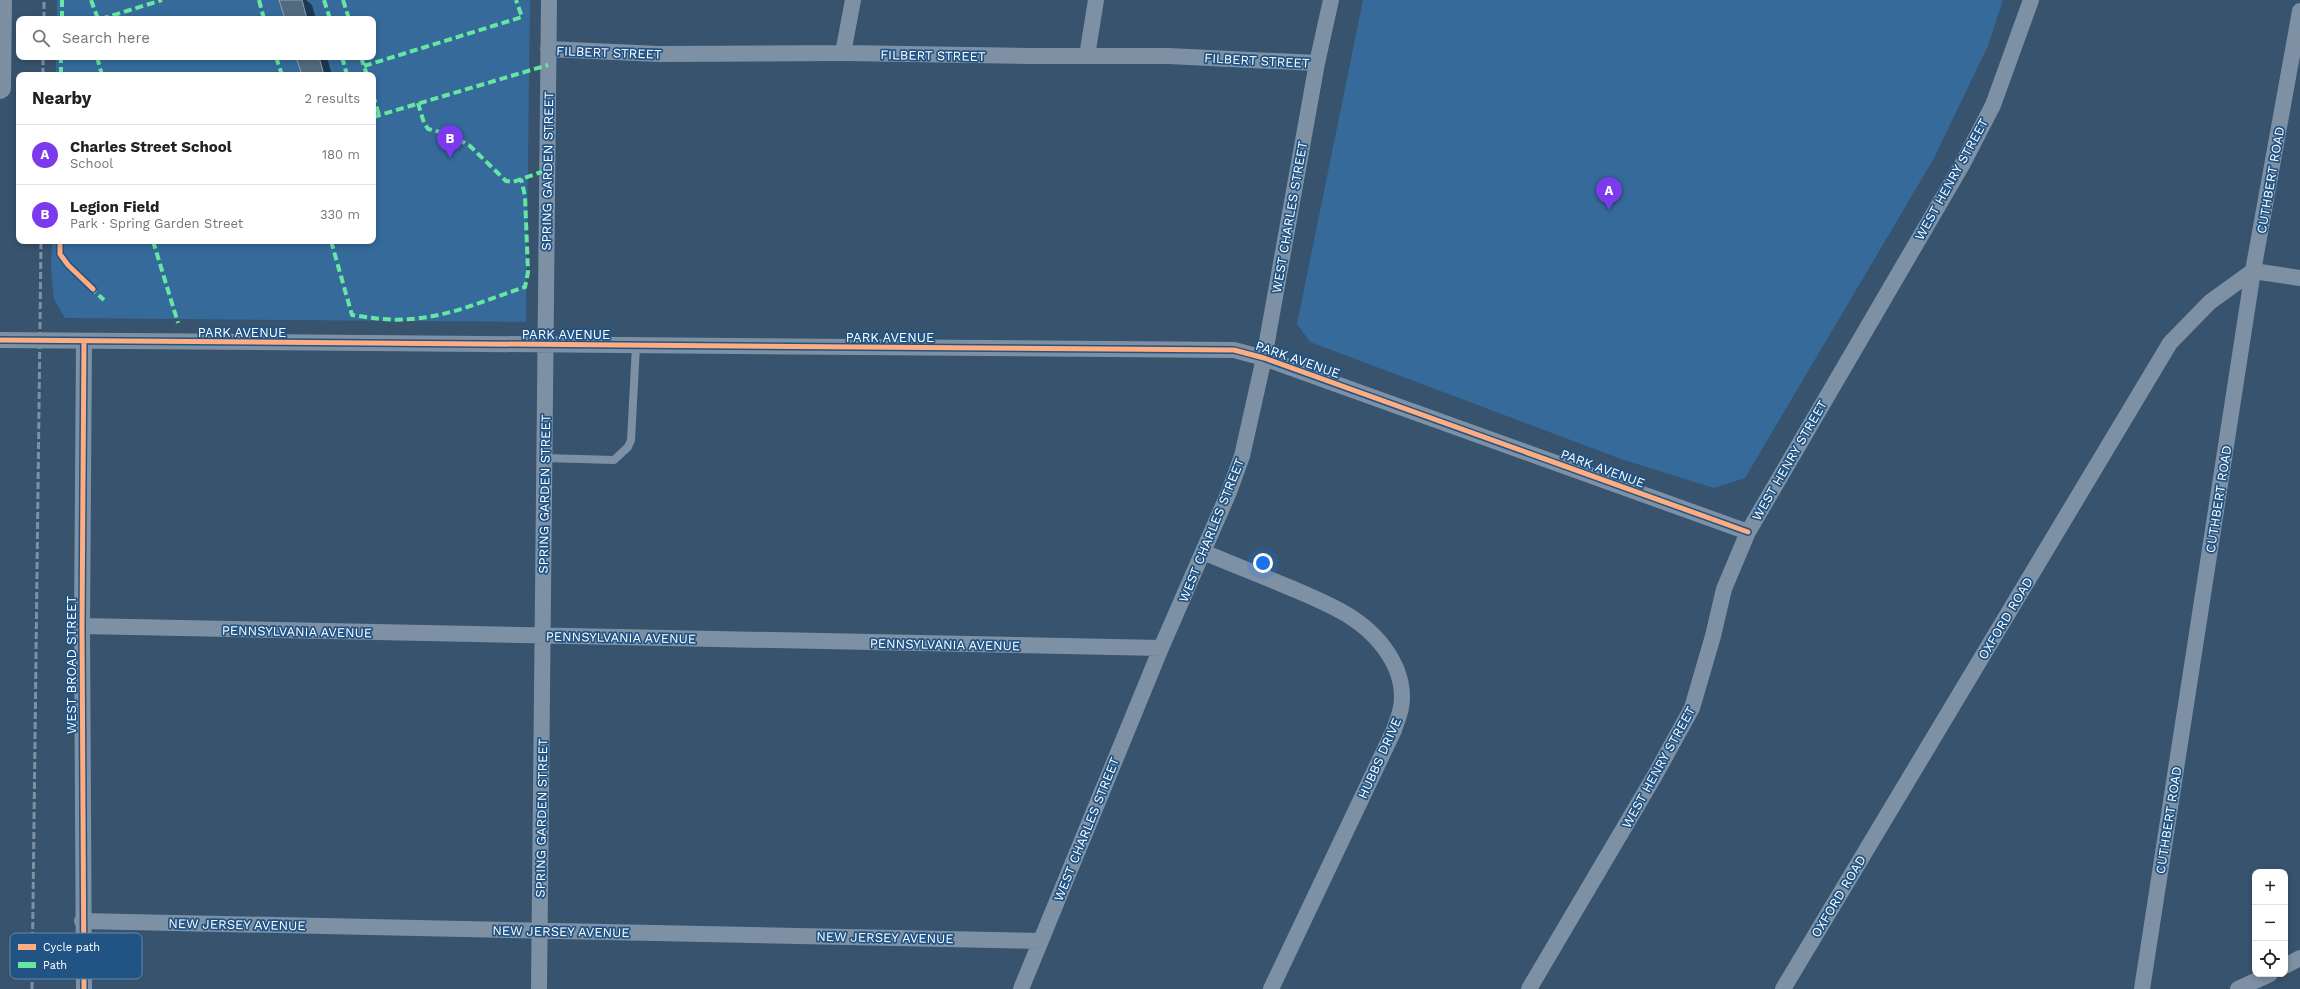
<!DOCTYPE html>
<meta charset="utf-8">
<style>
body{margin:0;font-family:"Work Sans",sans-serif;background:#f6f6f6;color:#222}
.controls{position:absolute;right:12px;bottom:12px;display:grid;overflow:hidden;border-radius:8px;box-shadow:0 2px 6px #0003}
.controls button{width:36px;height:36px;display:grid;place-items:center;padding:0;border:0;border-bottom:1px solid #e0e0e0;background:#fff;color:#222;font:20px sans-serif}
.you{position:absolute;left:1263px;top:563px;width:14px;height:14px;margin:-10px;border:3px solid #fff;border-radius:50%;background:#1a73e8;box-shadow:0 0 0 6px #1a73e833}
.badge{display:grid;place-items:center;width:26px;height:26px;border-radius:50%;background:#7c3aed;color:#fff;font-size:13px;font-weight:700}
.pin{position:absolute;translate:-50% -33px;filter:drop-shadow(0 1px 2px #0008)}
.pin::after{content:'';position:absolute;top:21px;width:14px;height:12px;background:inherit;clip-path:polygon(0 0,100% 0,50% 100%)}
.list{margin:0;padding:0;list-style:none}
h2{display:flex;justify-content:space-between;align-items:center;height:52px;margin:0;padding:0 16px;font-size:17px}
h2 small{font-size:13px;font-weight:400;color:#767676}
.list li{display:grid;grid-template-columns:26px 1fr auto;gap:12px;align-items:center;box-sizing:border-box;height:60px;padding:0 16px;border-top:1px solid #e0e0e0}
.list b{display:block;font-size:15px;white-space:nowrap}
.list p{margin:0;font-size:13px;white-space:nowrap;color:#767676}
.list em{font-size:13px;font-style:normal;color:#767676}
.icon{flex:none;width:22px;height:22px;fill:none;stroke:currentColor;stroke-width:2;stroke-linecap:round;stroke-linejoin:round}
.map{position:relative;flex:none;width:2300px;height:989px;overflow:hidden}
.search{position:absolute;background:#fff;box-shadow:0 2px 6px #0003;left:16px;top:16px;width:360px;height:44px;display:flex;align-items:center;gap:10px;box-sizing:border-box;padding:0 14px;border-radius:8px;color:#767676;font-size:15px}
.panel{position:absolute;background:#fff;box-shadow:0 2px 6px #0003;left:16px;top:72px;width:360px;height:172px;border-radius:8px}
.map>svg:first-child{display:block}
.green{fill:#356a9a}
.shadow{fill:#0007}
.building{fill:#526a7e;stroke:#91a2b2}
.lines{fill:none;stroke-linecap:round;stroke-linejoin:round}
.lane{stroke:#7e91a4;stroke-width:8}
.street{stroke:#7e91a4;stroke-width:16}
.primary{stroke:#7d8fa1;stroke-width:22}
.rail{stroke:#7e91a3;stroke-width:3;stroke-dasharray:7 3;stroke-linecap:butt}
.quiet{stroke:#66e7a1;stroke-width:4;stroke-dasharray:8 4;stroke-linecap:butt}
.cycleway-casing{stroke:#215484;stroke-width:8}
.cycleway{stroke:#ffac80;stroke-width:5}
.labels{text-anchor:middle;stroke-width:3.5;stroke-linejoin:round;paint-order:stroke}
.street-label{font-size:13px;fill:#fff;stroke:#215484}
.key{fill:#215484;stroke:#6487a9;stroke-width:1}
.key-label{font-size:11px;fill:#fff}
</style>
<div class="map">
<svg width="2300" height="989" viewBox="0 0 2300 989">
<rect width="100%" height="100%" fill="#37536e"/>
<path class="green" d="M 57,0 L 530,0 L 526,322 L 65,318 L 54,299 L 51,271 L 52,241 L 373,241 L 373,75 L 56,75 L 56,57 L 373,57 L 373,19 L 57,19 Z
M 1363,0 L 2003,0 L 1988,46 L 1933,160 L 1768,439 L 1745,478 L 1714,488 L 1621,459 L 1310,342 L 1297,324 Z"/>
<path class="shadow" d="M 280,0 L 306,0 L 312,5 L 316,19 L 286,19 Z
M 297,57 L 327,57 L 332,75 L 303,75 Z"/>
<path class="building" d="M 279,0 L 302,0 L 307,19 L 285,19 Z
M 296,57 L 319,57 L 324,75 L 302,75 Z"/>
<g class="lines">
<path class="lane" d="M 544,458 L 614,460 L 628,447 L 631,440 L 636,346"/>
<path class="street" d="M 548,49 L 659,54 L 843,53 L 1028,56 L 1168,56 L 1317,63
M 843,53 L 853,0
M 1087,56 L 1096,0
M 0,340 L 1234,350 L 1264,358 L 1748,532
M 1203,552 C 1232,564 1261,576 1291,588 C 1331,605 1370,620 1392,660 C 1400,674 1404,692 1401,707 C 1400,715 1396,723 1394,730 L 1271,989
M 82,626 L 1161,648
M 82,921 L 1040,941
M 2285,966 L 2300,958
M 84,989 L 82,626 L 84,341
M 539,989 L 549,0
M 1021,989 L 1161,648 L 1229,492 L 1242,456 L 1264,358 L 1317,63 L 1331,0
M 1529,989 L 1654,777 L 1692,708 L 1713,636 L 1724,589 L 1748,532 L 1962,165 L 1993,105 L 2031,0
M 1783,989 L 2170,343 L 2210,302 L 2253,271 L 2300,278
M 2142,989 L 2253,271 L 2300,11
M 2238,989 L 2270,974"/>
<path class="primary" d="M 0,88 L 1,0"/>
<path class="rail" d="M 44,19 L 44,0
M 43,75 L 43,57
M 32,989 L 41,241"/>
<path class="quiet" d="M 91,0 L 98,19
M 259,0 L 264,19
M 324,0 L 330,19
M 343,0 L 349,19
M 62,19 L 62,0
M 101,19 L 162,0
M 97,57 L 102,75
M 276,57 L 282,75
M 342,57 L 347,75
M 361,57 L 367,75
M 364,66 L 522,17 L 516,0
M 61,75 L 61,57
M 373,95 L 379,115
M 418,103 L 424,123 L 428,129 L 449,134 L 470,146 L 506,181 L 513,182 L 547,170
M 373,117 L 548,65
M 153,241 L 178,323
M 331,241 L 352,315 C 372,318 391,321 410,319 C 449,317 488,299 525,287 L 528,272 L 525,196 L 521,179
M 90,287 L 104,300"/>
<g class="cycleway-casing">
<path id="cycleway" d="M 60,241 L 60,254 L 68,265 L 93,289
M 0,340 L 1234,350 L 1264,358 L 1748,532
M 84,989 L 82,626 L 84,341"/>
</g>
<use href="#cycleway" class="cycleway"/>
</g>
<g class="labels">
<g class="street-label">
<text transform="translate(609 52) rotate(2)" y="5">FILBERT STREET</text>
<text transform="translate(933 55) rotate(1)" y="5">FILBERT STREET</text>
<text transform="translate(1257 60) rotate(3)" y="5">FILBERT STREET</text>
<text transform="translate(547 171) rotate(-89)" y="5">SPRING GARDEN STREET</text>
<text transform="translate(1951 179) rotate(-61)" y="5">WEST HENRY STREET</text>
<text transform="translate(2270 180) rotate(-80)" y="5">CUTHBERT ROAD</text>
<text transform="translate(1289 217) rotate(-80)" y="5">WEST CHARLES STREET</text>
<text x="242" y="337">PARK AVENUE</text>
<text x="566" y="339">PARK AVENUE</text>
<text x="890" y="342">PARK AVENUE</text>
<text transform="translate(1298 359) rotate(19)" y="5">PARK AVENUE</text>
<text transform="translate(1789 460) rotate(-60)" y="5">WEST HENRY STREET</text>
<text transform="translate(1603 468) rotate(20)" y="5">PARK AVENUE</text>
<text transform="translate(544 494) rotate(-89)" y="5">SPRING GARDEN STREET</text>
<text transform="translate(2218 499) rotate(-81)" y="5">CUTHBERT ROAD</text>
<text transform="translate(1211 530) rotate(-68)" y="5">WEST CHARLES STREET</text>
<text transform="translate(2005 618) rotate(-59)" y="5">OXFORD ROAD</text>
<text transform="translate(297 631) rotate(1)" y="5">PENNSYLVANIA AVENUE</text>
<text transform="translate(621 637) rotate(1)" y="5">PENNSYLVANIA AVENUE</text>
<text transform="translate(945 644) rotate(1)" y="5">PENNSYLVANIA AVENUE</text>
<text transform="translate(71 665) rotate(-90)" y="5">WEST BROAD STREET</text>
<text transform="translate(1379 758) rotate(-66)" y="5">HUBBS DRIVE</text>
<text transform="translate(1658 767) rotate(-61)" y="5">WEST HENRY STREET</text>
<text transform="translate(541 818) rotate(-89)" y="5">SPRING GARDEN STREET</text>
<text transform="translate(2168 820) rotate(-81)" y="5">CUTHBERT ROAD</text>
<text transform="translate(1086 829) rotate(-68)" y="5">WEST CHARLES STREET</text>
<text transform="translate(1838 896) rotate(-59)" y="5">OXFORD ROAD</text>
<text transform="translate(237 924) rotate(1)" y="5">NEW JERSEY AVENUE</text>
<text transform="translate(561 931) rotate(1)" y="5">NEW JERSEY AVENUE</text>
<text transform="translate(885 937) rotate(1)" y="5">NEW JERSEY AVENUE</text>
</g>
</g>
<rect x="10" y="933" width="132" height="46" rx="6" class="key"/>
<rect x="18" y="944" width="18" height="6" fill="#ffac80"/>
<rect x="18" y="962" width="18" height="6" fill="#66e7a1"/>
<g class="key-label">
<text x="43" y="951">Cycle path</text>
<text x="43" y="969">Path</text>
</g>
</svg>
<div class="controls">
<button>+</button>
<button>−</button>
<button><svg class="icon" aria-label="locate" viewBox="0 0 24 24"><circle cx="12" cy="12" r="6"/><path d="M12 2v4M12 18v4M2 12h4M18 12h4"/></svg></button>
</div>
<div class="you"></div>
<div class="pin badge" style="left:1609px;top:210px">A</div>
<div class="pin badge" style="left:450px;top:158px">B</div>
<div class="search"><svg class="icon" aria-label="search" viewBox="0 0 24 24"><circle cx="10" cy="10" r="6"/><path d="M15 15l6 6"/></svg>Search here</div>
<section class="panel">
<h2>Nearby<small>2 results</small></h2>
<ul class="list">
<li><span class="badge">A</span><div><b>Charles Street School</b><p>School</p></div><em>180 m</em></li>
<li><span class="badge">B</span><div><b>Legion Field</b><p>Park · Spring Garden Street</p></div><em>330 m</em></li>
</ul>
</section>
</div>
